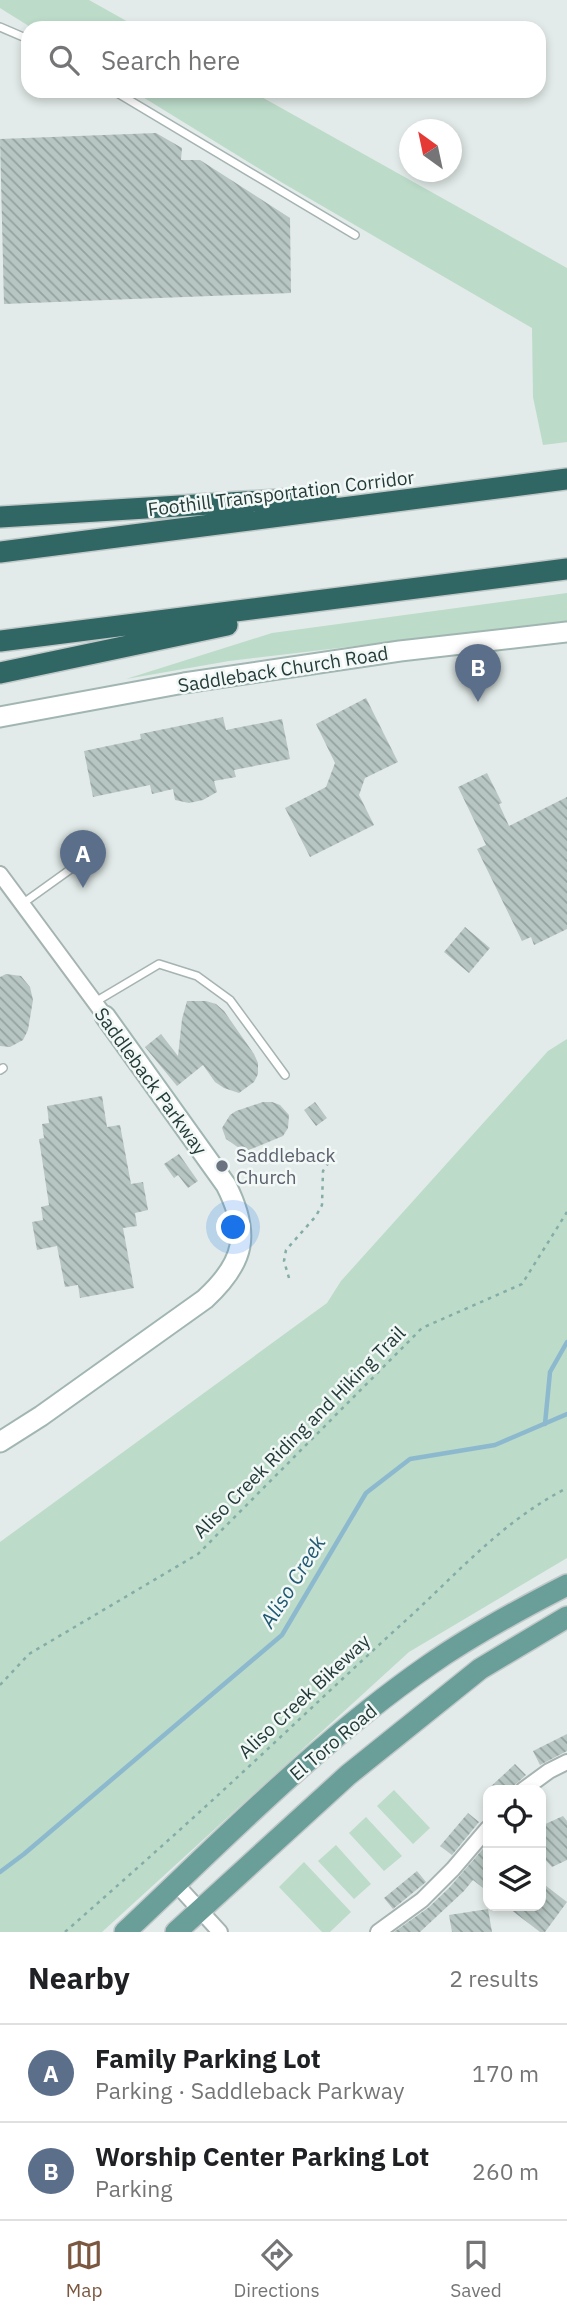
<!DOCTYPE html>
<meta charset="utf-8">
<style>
body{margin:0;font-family:"IBM Plex Sans",sans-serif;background:#f2f2f2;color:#202124}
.controls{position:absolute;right:21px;bottom:21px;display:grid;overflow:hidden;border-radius:14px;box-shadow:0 4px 10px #0003}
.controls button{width:63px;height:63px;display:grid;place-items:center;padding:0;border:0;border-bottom:2px solid #e0e0e0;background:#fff;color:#202124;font:35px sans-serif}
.compass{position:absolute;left:399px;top:119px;width:63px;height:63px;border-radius:50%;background:#fff;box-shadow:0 4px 10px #0003;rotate:327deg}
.you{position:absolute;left:234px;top:1228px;width:24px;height:24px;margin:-18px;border:5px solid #fff;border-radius:50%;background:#1a73e8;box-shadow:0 0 0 10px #1a73e833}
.badge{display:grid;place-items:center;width:46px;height:46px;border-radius:50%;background:#7b573f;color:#fff;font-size:23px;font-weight:700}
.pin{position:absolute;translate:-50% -58px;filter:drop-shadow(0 2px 4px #0008)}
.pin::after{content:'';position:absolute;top:37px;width:24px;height:21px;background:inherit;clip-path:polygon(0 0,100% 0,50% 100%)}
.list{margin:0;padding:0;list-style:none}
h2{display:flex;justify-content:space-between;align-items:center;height:91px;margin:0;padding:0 28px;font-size:30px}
h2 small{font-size:23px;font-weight:400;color:#757577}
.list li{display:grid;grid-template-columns:46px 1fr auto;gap:21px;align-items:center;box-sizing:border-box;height:98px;padding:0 28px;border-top:2px solid #e0e0e0}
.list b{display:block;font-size:26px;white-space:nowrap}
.list p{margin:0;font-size:23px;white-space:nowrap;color:#757577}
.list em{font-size:23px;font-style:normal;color:#757577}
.icon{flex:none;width:38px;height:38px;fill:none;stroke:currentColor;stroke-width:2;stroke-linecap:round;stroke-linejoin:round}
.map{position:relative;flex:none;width:567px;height:1932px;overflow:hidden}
.search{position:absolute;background:#fff;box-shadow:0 4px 10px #0003;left:21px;right:21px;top:21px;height:77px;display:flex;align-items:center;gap:18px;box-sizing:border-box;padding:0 24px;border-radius:21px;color:#757577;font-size:26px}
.sheet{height:287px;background:#fff}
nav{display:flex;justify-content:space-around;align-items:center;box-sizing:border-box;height:98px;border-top:2px solid #e0e0e0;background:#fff;font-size:19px;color:#757577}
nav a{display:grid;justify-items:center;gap:4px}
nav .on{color:#7b573f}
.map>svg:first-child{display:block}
.green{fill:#bcdbc9}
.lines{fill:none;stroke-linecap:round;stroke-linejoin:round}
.stream{stroke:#8db9ce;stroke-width:4.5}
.building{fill:url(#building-back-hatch)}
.lane-casing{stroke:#a5b3b1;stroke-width:10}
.street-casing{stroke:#a5b3b1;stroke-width:18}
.secondary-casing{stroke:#a1b6b2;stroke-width:23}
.primary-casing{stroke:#c1c8c8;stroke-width:24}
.highway-casing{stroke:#c1c8c8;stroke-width:24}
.path{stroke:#84ada7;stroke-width:2.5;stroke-dasharray:3.5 5;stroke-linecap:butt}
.lane{stroke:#fff;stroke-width:7}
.street{stroke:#fff;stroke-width:14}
.secondary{stroke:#fff;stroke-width:19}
.primary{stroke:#699e99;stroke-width:21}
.highway{stroke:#306663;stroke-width:21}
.worship-dot{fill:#6b7280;stroke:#f2f8f6;stroke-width:2.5}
.labels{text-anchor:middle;stroke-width:5;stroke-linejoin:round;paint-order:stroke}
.street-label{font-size:19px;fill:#233b39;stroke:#f2f8f6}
.worship-label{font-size:19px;fill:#5b616d;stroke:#f2f8f6;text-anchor:start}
.water-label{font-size:21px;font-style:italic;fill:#205974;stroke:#f2f8f6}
</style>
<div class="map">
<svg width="567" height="1932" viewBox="0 0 567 1932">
<defs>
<pattern id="building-back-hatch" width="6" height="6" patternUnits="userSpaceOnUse" patternTransform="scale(1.75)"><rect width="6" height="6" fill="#b7c6c2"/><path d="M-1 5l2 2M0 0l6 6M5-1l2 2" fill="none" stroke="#94a29f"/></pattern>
</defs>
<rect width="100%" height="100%" fill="#e2ebe9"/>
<path class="green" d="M 0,0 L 89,0 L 139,28 L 32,28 L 0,8 Z
M 133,91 L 251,91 L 567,268 L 567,442 L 543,445 L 533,397 L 532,328 L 281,182 Z
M 567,593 L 567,621 L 229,661 L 126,679 L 272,633 Z
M 567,1039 L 567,1558 L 409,1652 L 102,1932 L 0,1932 L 0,1542 L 327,1303 L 341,1281 L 548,1051 Z
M 394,1790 L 430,1828 L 413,1844 L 377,1806 Z
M 366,1817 L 402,1856 L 384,1871 L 349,1833 Z
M 336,1845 L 371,1884 L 354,1899 L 318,1861 Z
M 304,1862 L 351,1912 L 330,1932 L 322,1932 L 279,1887 Z"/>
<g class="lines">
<path class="stream" d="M 545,1424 L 550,1372 L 567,1342
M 0,1872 L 24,1854 L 282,1635 L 366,1493 L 410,1459 L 495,1445 L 567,1414"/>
</g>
<path class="building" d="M 156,133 L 182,148 L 181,160 L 200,160 L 290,218 L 291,293 L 4,304 L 0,139 Z
M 366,698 L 398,762 L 365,778 L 359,795 L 374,825 L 310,857 L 285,808 L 326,787 L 335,763 L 316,724 Z
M 223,717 L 226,730 L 282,719 L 290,759 L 234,770 L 236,777 L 214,781 L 217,792 L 203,800 L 189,803 L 175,800 L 173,789 L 152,794 L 150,785 L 93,797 L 84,751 L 141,739 L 140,734 Z
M 487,773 L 502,803 L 499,804 L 509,826 L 567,797 L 567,929 L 534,945 L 531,937 L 522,941 L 477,849 L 486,845 L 458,787 Z
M 465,927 L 490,948 L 469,973 L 444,952 Z
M 6,974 L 21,976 L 30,987 L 33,1000 L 28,1030 L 23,1040 L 10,1047 L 0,1046 L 0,977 Z
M 187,1001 L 206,1001 L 216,1004 L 224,1011 L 254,1054 L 258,1063 L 258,1074 L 254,1082 L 239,1093 L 224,1088 L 215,1082 L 203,1065 L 177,1086 L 145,1047 L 161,1034 L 178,1056 L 182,1019 Z
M 102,1096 L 107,1127 L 120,1125 L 131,1184 L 143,1182 L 148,1210 L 135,1213 L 137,1226 L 123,1228 L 134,1288 L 80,1298 L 78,1285 L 65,1287 L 57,1246 L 37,1250 L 32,1222 L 43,1220 L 41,1207 L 49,1205 L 39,1139 L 44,1138 L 42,1124 L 49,1123 L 47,1106 Z
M 263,1102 L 272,1102 L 280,1105 L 289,1115 L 288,1128 L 283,1136 L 249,1150 L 242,1150 L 226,1139 L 222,1128 L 230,1115 L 236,1111 Z
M 315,1102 L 327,1118 L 316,1126 L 304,1110 Z
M 179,1154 L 198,1181 L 188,1188 L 178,1175 L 174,1178 L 164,1164 Z
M 567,1734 L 567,1751 L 540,1765 L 533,1751 Z
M 515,1764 L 526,1775 L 509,1790 L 487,1790 Z
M 468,1813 L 479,1822 L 452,1855 L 440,1846 Z
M 563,1816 L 567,1821 L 567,1860 L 552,1867 L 541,1855 L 541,1826 Z
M 488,1843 L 488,1892 L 473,1880 L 464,1891 L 420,1932 L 394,1932 L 428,1908 L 449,1888 Z
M 417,1871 L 426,1882 L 393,1909 L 384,1898 Z
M 541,1882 L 567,1902 L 545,1932 L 540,1932 L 506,1906 L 541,1906 Z
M 488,1909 L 492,1932 L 452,1932 L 449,1915 Z"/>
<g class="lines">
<g class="lane-casing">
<path id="lane" d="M 0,27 L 28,39
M 114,91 L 355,235
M 22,904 L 82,861
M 95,1002 L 159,964 L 197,976 L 230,1000 L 285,1075
M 0,1070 L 3,1068"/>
</g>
<g class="street-casing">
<path id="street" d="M 0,874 L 105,1016
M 523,1790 L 549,1771 L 567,1762
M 176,1884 L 220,1932
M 378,1932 L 422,1900 L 453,1869 L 488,1828"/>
</g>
<g class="secondary-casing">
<path id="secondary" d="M 0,717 L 184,683 L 400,651 L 567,632
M 0,1442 L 41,1416 L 205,1299 C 245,1262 251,1234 226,1185 L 105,1016"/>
</g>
<g class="primary-casing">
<path id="primary" d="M 125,1932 C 223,1840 318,1742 429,1665 C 472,1635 520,1609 567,1585
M 176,1932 L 348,1775 L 480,1669 L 567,1617"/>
</g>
<g class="highway-casing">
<path id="highway" d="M 0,517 L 326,497
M 0,552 L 567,479
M 0,641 L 567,569
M 0,673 L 227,625"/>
</g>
<path class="path" d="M 289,1278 L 284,1261 L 286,1250 L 316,1216 L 322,1205 L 323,1171 L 335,1153
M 0,1685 L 29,1654 L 198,1554 L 422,1328 L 522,1284 L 567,1212
M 65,1932 C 125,1879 185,1826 243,1772 C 297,1722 349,1672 403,1623 C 456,1575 502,1521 567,1488"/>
<use href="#lane" class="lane"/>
<use href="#street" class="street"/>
<use href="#secondary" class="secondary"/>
<use href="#primary" class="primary"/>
<use href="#highway" class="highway"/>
</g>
<circle class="worship-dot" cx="222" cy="1166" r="7"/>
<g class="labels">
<g class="street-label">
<text transform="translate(281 493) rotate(-7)" y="7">Foothill Transportation Corridor</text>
<text transform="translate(283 669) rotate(-9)" y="7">Saddleback Church Road</text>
<text transform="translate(151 1081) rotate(54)" y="7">Saddleback Parkway</text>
<text transform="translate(299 1432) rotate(-45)" y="7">Aliso Creek Riding and Hiking Trail</text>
<text transform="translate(304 1696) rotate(-43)" y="7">Aliso Creek Bikeway</text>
<text transform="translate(333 1742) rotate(-40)" y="7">El Toro Road</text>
</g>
<g class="worship-label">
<text x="236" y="1162">Saddleback<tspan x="236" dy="22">Church</tspan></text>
</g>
<g class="water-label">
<text transform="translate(293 1582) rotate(-58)" y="7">Aliso Creek</text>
</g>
</g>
</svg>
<div class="controls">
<button><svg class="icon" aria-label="locate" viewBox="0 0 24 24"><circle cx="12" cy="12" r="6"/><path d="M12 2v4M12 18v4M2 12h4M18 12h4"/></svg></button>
<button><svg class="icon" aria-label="layers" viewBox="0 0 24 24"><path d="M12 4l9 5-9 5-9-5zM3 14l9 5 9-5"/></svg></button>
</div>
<svg class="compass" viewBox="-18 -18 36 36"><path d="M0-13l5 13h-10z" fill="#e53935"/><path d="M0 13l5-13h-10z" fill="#757577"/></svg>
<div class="you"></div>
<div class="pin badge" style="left:83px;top:888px;background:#5c6f8a">A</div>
<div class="pin badge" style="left:478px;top:702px;background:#5c6f8a">B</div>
<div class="search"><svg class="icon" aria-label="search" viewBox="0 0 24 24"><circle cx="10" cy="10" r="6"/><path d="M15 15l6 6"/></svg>Search here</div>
</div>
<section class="sheet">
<h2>Nearby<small>2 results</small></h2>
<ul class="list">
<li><span class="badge" style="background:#5c6f8a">A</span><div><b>Family Parking Lot</b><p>Parking · Saddleback Parkway</p></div><em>170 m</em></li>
<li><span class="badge" style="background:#5c6f8a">B</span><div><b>Worship Center Parking Lot</b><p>Parking</p></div><em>260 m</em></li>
</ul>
</section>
<nav>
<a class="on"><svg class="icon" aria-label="map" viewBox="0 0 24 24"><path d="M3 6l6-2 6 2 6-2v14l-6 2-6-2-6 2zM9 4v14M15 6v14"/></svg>Map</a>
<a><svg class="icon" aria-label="directions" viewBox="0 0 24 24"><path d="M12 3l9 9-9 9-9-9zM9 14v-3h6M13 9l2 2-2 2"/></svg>Directions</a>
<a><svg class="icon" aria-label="saved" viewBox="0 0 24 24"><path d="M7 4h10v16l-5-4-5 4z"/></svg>Saved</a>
</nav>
